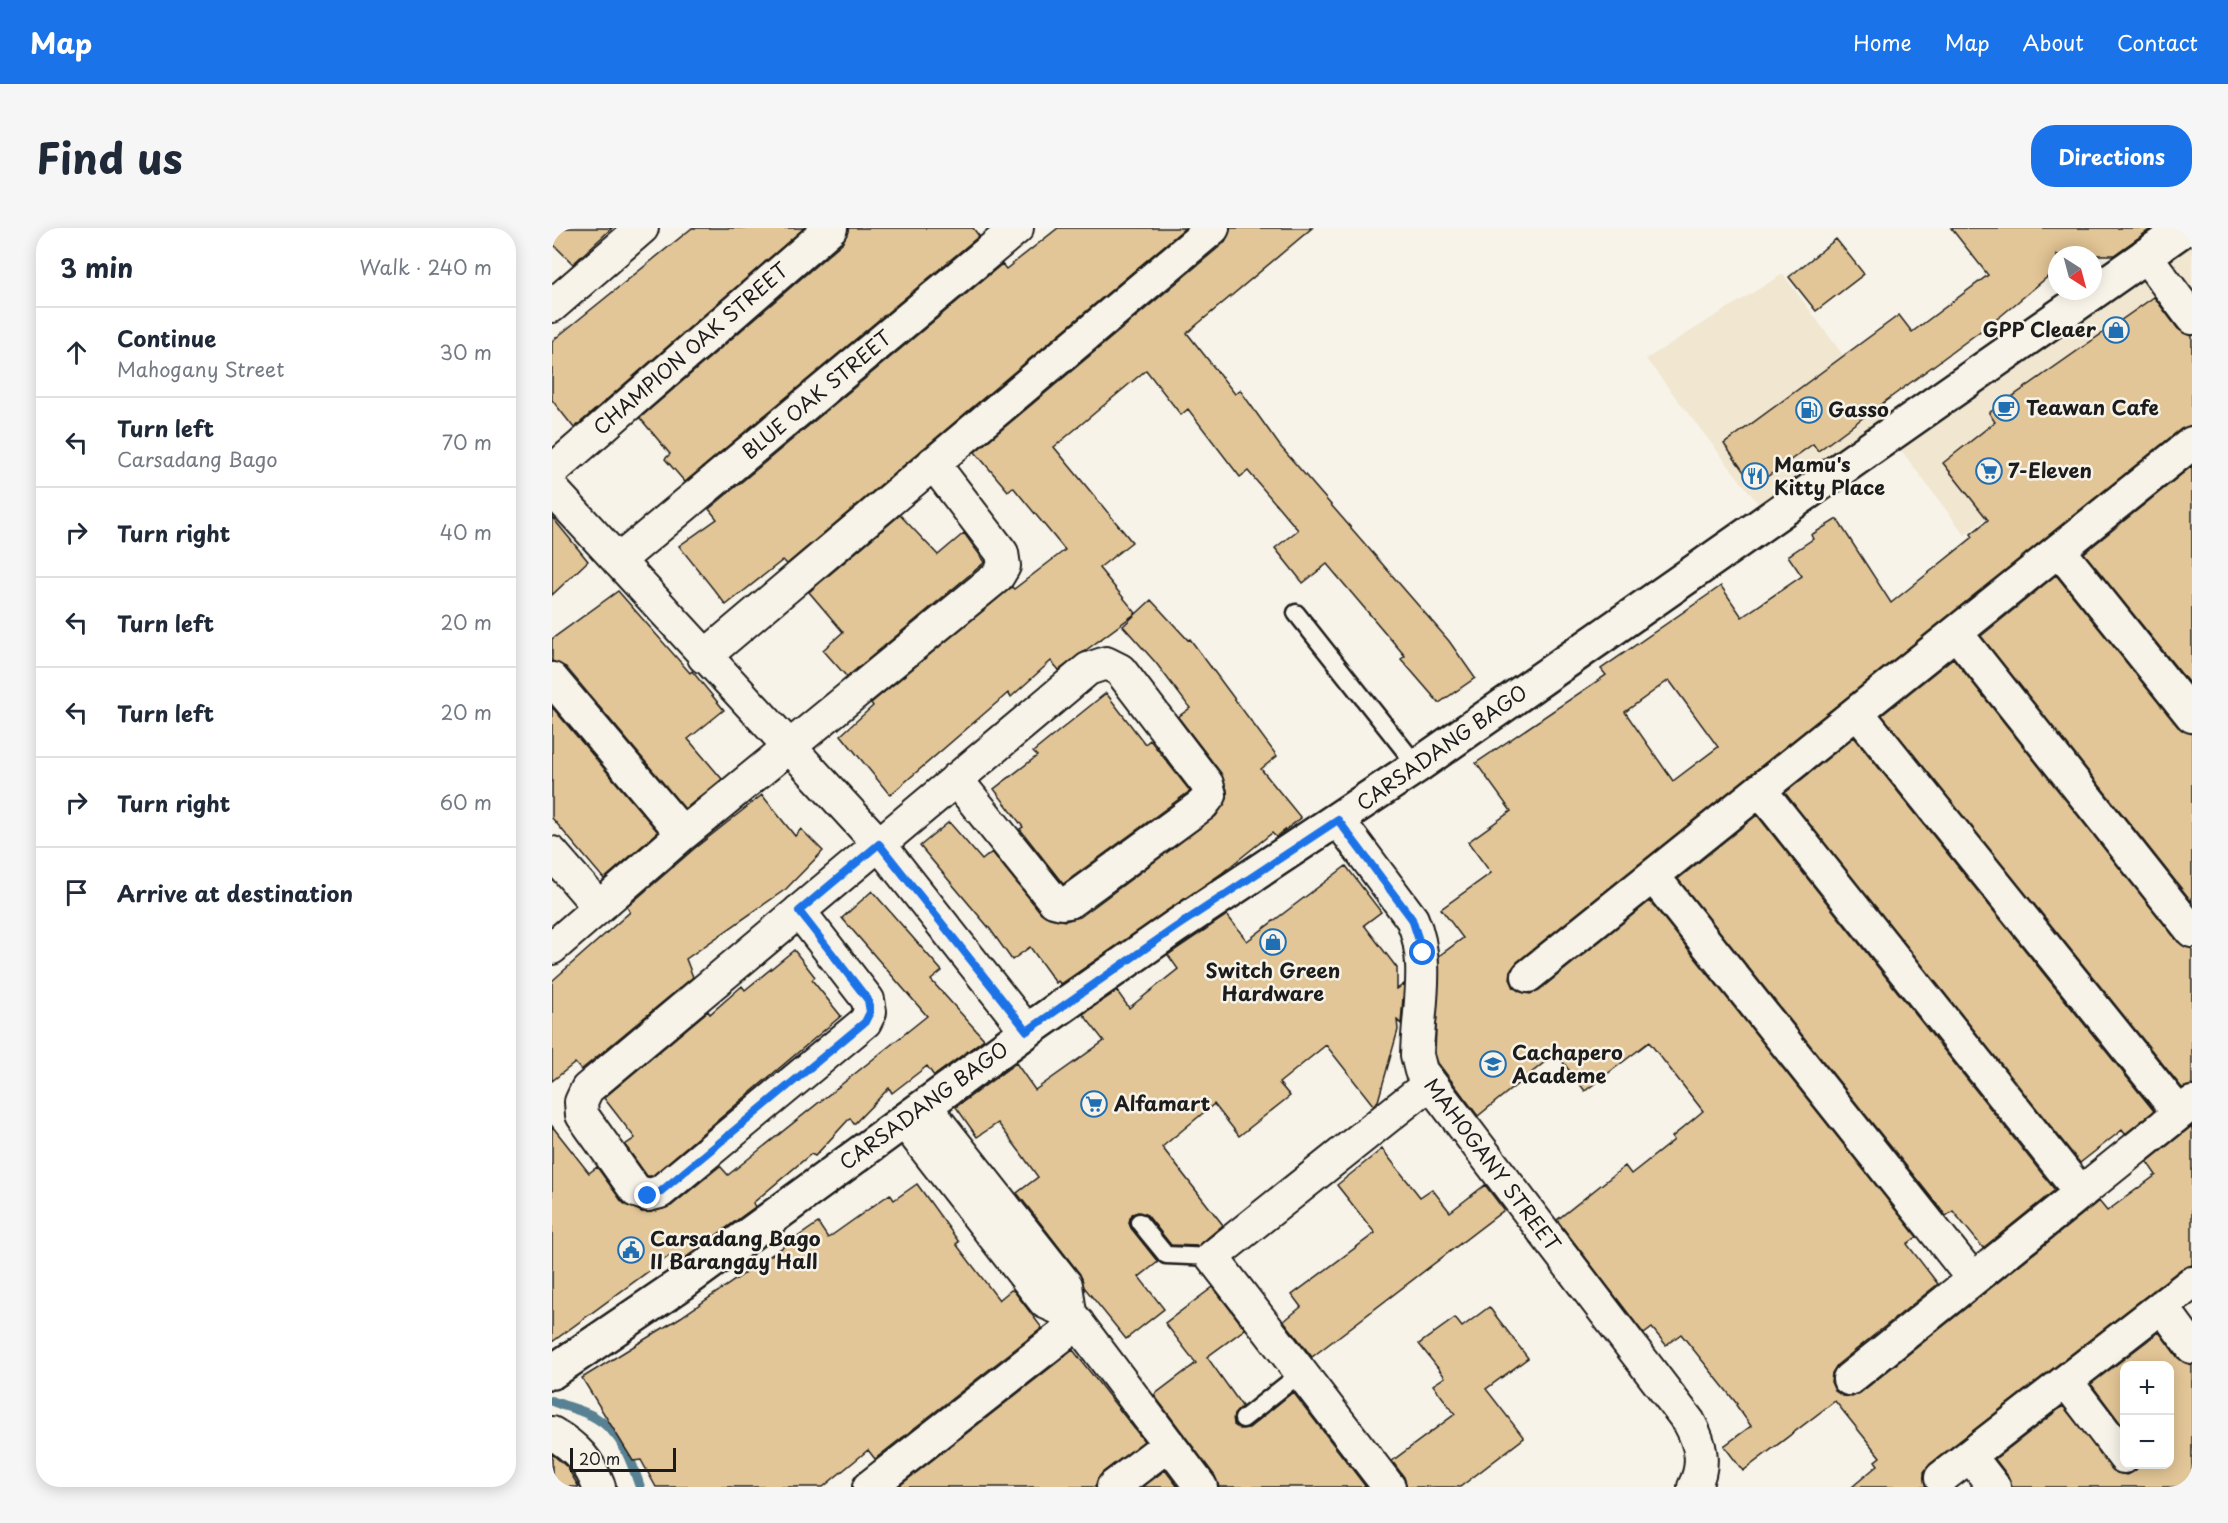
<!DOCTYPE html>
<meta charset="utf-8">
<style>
body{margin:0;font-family:"Playpen Sans",sans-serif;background:#f6f6f7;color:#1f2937}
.controls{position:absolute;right:18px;bottom:18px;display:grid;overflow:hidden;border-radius:12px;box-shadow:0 3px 15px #0003}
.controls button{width:54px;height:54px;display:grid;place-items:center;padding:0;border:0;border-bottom:2px solid #e0e1e3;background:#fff;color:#1f2937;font:30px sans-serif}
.compass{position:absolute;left:1496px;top:18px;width:54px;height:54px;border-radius:50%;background:#fff;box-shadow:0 3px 15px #0003;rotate:144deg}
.scale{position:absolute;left:18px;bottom:15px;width:106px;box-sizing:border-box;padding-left:6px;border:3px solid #1c1c1c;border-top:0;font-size:16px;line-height:21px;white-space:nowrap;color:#1c1c1c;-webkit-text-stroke:4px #f7f3e8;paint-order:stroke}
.stop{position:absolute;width:18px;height:18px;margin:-14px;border:4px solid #1a73e8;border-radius:50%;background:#fff}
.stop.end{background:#1a73e8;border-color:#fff;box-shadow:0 2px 6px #0008}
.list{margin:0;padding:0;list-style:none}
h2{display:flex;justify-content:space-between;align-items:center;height:78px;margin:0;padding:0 24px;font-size:26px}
h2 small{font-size:20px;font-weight:400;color:#747a83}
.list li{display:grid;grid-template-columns:39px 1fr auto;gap:18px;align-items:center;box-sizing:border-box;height:90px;padding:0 24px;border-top:2px solid #e0e1e3}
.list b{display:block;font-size:22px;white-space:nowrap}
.list p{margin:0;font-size:20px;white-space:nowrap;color:#747a83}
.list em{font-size:20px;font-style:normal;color:#747a83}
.icon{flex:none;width:33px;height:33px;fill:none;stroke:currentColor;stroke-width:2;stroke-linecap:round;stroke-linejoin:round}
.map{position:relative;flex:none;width:1640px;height:1259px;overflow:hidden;border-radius:24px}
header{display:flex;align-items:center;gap:36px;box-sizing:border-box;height:84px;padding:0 30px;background:#1a73e8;color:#fff}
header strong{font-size:28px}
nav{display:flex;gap:33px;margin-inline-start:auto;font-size:21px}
.intro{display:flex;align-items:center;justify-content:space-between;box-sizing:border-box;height:144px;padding:0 36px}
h1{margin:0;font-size:42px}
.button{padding:15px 27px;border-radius:24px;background:#1a73e8;color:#fff;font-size:21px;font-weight:700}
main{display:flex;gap:36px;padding:0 36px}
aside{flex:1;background:#fff;border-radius:24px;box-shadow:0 3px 15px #0003}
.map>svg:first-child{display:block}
.built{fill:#f1e6d0}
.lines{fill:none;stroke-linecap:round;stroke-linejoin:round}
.stream{stroke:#598293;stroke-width:10}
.building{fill:#e3c697;stroke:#1c1c1c;stroke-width:1.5;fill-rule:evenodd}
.service-casing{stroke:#1c1c1c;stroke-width:21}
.minor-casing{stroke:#1c1c1c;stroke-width:36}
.tertiary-casing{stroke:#1c1c1c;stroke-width:38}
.service{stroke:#f7f3e8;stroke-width:16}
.minor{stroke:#f7f3e8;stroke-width:32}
.tertiary{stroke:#f7f3e8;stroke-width:33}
.route{stroke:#1a73e8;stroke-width:8}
.labels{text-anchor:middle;stroke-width:5;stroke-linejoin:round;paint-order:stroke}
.poi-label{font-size:20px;font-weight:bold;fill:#1c1c1c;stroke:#f7f3e8;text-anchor:start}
.street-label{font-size:20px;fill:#1c1c1c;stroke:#f7f3e8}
</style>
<header>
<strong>Map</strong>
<nav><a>Home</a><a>Map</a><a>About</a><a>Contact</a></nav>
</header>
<div class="intro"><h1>Find us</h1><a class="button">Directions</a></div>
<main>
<aside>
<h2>3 min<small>Walk · 240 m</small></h2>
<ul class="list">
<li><svg class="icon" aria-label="ahead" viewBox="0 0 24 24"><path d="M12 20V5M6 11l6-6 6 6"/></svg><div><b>Continue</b><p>Mahogany Street</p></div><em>30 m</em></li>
<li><svg class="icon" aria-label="left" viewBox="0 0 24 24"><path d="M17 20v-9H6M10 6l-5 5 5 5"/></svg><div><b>Turn left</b><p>Carsadang Bago</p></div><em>70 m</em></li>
<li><svg class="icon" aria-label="right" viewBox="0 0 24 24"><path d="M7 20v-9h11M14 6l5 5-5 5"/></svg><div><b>Turn right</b></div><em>40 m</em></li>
<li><svg class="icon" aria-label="left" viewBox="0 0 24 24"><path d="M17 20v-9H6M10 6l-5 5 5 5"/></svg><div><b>Turn left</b></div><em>20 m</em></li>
<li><svg class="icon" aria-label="left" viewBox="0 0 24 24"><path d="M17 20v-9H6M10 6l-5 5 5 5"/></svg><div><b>Turn left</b></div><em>20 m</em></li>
<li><svg class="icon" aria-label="right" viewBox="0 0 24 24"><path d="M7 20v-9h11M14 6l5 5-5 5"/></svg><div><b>Turn right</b></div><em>60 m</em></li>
<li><svg class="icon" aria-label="arrive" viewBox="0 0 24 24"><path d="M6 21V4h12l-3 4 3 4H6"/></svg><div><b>Arrive at destination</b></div></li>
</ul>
</aside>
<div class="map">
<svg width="1640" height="1259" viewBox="0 0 1640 1259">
<rect width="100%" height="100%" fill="#f7f3e8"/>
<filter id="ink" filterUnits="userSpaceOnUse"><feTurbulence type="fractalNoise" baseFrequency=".0167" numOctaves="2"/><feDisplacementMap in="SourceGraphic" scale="12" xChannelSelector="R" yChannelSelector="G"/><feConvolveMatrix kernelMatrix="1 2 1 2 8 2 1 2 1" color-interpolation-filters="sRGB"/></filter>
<g filter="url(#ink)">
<path class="built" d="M 1640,18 L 1640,128 L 1413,307 L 1349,222 Z
M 1231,46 L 1336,188 L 1208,278 L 1094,131 Z"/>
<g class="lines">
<path class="stream" d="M 0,1173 C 14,1179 31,1182 44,1190 C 70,1205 79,1232 88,1259"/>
</g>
<path class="building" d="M 0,0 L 60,0 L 21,36 L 0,15 Z
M 140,0 L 252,0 L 22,200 L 0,172 L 0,113 Z
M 297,0 L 421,0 L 427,8 L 133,254 L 113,231 L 118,226 L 88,190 L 291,14 Z
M 506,0 L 633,0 L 235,336 L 231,332 L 174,377 L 127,318 L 165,291 L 157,281 L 450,36 L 454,41 Z
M 679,0 L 760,0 L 635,105 L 683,166 L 688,162 L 728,218 L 897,413 L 923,450 L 887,475 L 849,431 L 853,428 L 775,336 L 751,355 L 723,320 L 746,302 L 696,243 L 688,249 L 636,181 L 629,187 L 594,142 L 502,219 L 580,314 L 547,340 L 584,385 L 507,442 L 499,433 L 459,469 L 456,465 L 338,567 L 289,507 L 321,478 L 319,475 L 460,359 L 462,361 L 513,322 L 461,259 L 456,263 L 423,224 L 673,14 Z
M 1399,0 L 1600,0 L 1562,27 L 1505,27 L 1505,41 L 1450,87 L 1266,223 L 1261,216 L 1202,258 L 1172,216 L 1347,87 L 1360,104 L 1436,47 Z
M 1284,11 L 1312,46 L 1264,83 L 1237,49 Z
M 1602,69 L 1626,101 L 1640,108 L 1640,197 L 1629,201 L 965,734 L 959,742 L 958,751 L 962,760 L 969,764 L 978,766 L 987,762 L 1098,673 L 1365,1009 L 1355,1016 L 1386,1056 L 1285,1137 L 1280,1145 L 1279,1154 L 1283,1163 L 1291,1168 L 1300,1169 L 1308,1165 L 1547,973 L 1555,983 L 1604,947 L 1595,934 L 1640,898 L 1640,1037 L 1629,1041 L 1378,1236 L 1372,1244 L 1374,1259 L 1300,1259 L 1326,1237 L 1323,1233 L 1328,1229 L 1283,1173 L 1191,1243 L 1172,1218 L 1199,1198 L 1184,1177 L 1185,1176 L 1129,1106 L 1114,1117 L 1100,1100 L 1092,1106 L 1005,992 L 1073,938 L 1079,946 L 1122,912 L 1120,909 L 1151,883 L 1097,814 L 1033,863 L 1004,825 L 926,888 L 886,835 L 883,825 L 887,728 L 911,710 L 889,681 L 939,645 L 916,614 L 959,583 L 924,535 L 1054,447 L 1049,441 L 1169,358 L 1190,389 L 1250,348 L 1236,328 L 1261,311 L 1259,307 L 1285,291 L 1339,375 L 1421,309 L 1419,306 L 1436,292 L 1391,235 L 1443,194 L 1437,185 ZM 1117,452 L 1166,519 L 1121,553 L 1073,484 Z
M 1640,238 L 1640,459 L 1532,325 Z
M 348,287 L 386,327 L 412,305 L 433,334 L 295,449 L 271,422 L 291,404 L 257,364 Z
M 0,289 L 36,333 L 0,367 Z
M 1504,347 L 1626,499 L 1640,506 L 1640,674 L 1429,408 Z
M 66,363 L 138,445 L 140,443 L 172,482 L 136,511 L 170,551 L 133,581 L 14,439 L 0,433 L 0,411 Z
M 599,372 L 636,412 L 638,411 L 725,528 L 709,541 L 749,590 L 724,609 L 720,605 L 670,645 L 509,756 L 506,753 L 504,755 L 478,719 L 460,732 L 438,701 L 368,618 L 397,594 L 430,632 L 440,624 L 489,685 L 498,690 L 513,693 L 528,689 L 664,588 L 675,571 L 675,562 L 669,545 L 626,489 L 638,480 L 604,435 L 571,398 Z
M 1401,430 L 1626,714 L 1640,721 L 1640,857 L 1630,860 L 1330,487 Z
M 554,465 L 593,516 L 598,512 L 638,563 L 511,656 L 468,601 L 471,599 L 442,561 L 485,528 L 481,524 Z
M 0,479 L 106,604 L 52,651 L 0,590 Z
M 1302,509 L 1602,883 L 1573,906 L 1570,902 L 1528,935 L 1233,565 Z
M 210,567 L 243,608 L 249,601 L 271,623 L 234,661 L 134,731 L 141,749 L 29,842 L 23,835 L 0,853 L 0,753 L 78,684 L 75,679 L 143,620 Z
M 1205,587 L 1503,962 L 1431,1020 L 1401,983 L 1394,988 L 1126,651 Z
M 794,638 L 829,684 L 812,697 L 845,740 L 845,761 L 852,756 L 849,796 L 845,792 L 846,802 L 826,873 L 821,877 L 774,817 L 727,855 L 738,868 L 687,908 L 662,876 L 610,919 L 671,997 L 646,1018 L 619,1017 L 595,987 L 586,984 L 580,986 L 577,995 L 579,1000 L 606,1034 L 587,1049 L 612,1081 L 574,1111 L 532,1059 L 528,1046 L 465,965 L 486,949 L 468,924 L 446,895 L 425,909 L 404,879 L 464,835 L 483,862 L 552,813 L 531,786 L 565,763 L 577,780 L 626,741 L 616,727 L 675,687 L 695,713 Z
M 320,663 L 390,743 L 379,752 L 432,811 L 382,848 L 375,838 L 340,865 L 337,860 L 302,896 L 298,890 L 263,928 L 259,926 L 201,975 L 203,979 L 126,1035 L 120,1026 L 0,1114 L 0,898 L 37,945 L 45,939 L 70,974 L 90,984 L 100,984 L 119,978 L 168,938 L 176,947 L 375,788 L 290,690 Z
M 242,722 L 263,749 L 260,752 L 289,788 L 100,948 L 95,948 L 73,917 L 83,910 L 52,870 L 156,783 L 158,786 L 190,758 L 193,762 Z
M 830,921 L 868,969 L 880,961 L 898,984 L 933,957 L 952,982 L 760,1129 L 732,1093 L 749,1079 L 740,1067 L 823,1005 L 785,957 Z
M 365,956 L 407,1014 L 404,1016 L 447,1072 L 459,1062 L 462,1063 L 490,1100 L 323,1231 L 316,1222 L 271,1259 L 104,1259 L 89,1232 L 81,1233 L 30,1150 L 129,1089 L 266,995 L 276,1010 L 338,966 L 342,972 Z
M 661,1059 L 693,1101 L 655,1129 L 690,1178 L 682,1187 L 682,1197 L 688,1201 L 697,1200 L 741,1164 L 814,1259 L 667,1259 L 663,1248 L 602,1167 L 644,1135 L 613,1095 Z
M 937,1079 L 976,1130 L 934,1161 L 972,1210 L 908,1259 L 855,1259 L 852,1249 L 840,1233 L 903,1186 L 881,1157 L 893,1149 L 867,1116 L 903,1090 L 910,1099 Z
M 1607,1104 L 1626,1130 L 1640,1137 L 1640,1259 L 1460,1259 L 1456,1248 L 1443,1231 L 1511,1178 L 1565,1245 L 1575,1247 L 1583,1243 L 1588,1236 L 1617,1236 L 1617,1137 L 1572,1137 L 1572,1200 L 1539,1156 Z
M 521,1122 L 592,1213 L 550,1245 L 543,1259 L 346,1259 Z
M 0,1226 L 15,1239 L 27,1259 L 0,1259 Z
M 613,1242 L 626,1259 L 591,1259 Z"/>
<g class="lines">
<g class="service-casing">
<path id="service" d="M 744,385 L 865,538
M 587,994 L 614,1027 L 660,1029
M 691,1191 L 749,1145"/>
</g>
<g class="minor-casing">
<path id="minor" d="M 1593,27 L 1640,90
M 0,78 L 90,0
M 0,243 L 279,0
M 0,261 L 327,616 L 475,803
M 1507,322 L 1640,488
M 66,333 L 465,0
M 1404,405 L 1640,703
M 152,429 L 661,0
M 0,451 L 131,606
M 1305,484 L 1627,885
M 1208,562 L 1529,965
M 786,592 L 860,691 C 879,733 866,782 865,827 L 869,843 L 1137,1194 C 1149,1216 1154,1236 1142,1259
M 0,625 L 47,679
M 1101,648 L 1421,1051
M 247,683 L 316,772 L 318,784 L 313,794 L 108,964 L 96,967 L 84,963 L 30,887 L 29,874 L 35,861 C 202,721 369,581 536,441 L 554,435 L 568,442 L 655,556 L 658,567 L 650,577 L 517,674 L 510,675 L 502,673 L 404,551
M 0,720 L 131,606 L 446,348 L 452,338 L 450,325 L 381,235
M 976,748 L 1640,215
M 373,878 L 514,1057 L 518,1085
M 352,893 L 493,1074 L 518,1085 L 649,1259
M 1610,1078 L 1640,1119
M 1297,1151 L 1640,875
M 1514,1153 L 1572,1229
M 0,1205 C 24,1219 37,1233 47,1259
M 1418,1228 L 1442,1259
M 1389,1250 L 1640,1055
M 317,1259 L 526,1095
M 561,1259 L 617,1216
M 837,1259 L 660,1029 L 877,856"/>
</g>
<g class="tertiary-casing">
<path id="tertiary" d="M 0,1144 L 132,1054 L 475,803 L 623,699 L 865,538 L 1633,0"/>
</g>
<use href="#service" class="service"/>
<use href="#minor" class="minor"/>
<use href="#tertiary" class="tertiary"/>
</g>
</g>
<g class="lines" filter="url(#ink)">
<path class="route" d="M 96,968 L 108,964 L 313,794 L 318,784 L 316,772 L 247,683 L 327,616 L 475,803 L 624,699 L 786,592 L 860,691 L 871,725"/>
</g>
<defs>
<g id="shop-ring" transform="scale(1.35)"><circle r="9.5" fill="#f7f3e8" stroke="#1f6fb2" stroke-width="1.5"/><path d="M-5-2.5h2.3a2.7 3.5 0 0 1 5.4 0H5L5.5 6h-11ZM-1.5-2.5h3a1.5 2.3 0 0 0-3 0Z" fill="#1f6fb2"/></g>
<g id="cafe-ring" transform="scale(1.35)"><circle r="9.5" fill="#f7f3e8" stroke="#1f6fb2" stroke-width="1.5"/><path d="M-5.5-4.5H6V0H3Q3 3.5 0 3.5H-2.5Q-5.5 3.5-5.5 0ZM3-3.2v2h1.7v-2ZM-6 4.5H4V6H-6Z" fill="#1f6fb2"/></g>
<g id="fuel-ring" transform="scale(1.35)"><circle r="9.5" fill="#f7f3e8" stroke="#1f6fb2" stroke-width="1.5"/><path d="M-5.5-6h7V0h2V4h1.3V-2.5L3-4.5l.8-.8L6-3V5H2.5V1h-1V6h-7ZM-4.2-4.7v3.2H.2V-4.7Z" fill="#1f6fb2"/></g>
<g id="supermarket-ring" transform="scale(1.35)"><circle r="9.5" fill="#f7f3e8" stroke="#1f6fb2" stroke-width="1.5"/><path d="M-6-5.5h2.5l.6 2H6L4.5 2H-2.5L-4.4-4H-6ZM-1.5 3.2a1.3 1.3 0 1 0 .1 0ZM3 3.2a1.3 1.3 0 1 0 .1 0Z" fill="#1f6fb2"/></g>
<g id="restaurant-ring" transform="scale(1.35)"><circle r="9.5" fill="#f7f3e8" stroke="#1f6fb2" stroke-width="1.5"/><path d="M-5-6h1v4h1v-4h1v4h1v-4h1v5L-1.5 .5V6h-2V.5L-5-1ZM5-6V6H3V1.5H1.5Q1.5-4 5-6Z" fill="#1f6fb2"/></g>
<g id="school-ring" transform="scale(1.35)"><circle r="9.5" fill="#f7f3e8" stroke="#1f6fb2" stroke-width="1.5"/><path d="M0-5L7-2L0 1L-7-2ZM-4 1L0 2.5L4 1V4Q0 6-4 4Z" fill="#1f6fb2"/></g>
<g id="civic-ring" transform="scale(1.35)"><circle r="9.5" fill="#f7f3e8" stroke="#1f6fb2" stroke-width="1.5"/><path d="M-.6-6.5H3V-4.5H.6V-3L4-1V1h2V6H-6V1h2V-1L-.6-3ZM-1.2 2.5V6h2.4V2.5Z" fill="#1f6fb2"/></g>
</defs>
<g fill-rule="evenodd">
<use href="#shop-ring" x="1564" y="102"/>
<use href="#cafe-ring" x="1454" y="180"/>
<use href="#fuel-ring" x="1257" y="182"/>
<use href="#supermarket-ring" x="1437" y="243"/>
<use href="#restaurant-ring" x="1203" y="248"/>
<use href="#shop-ring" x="721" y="714"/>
<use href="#school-ring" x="941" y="836"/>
<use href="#supermarket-ring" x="542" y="876"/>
<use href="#civic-ring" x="79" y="1022"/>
</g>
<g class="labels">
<g class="poi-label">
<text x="1544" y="109" text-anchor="end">GPP Cleaer</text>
<text x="1474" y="187">Teawan Cafe</text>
<text x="1276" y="189">Gasso</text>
<text x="1222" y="244">Mamu's<tspan x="1222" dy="23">Kitty Place</tspan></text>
<text x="1456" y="250">7-Eleven</text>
<text x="721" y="750" text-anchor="middle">Switch Green<tspan x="721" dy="23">Hardware</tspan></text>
<text x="960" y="832">Cachapero<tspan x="960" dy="23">Academe</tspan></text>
<text x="562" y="883">Alfamart</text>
<text x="98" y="1018">Carsadang Bago<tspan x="98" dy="23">II Barangay Hall</tspan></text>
</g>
<g class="street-label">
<text transform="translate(139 121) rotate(-41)" y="7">CHAMPION OAK STREET</text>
<text transform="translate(265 167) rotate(-40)" y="7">BLUE OAK STREET</text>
<text transform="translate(890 520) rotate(-35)" y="7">CARSADANG BAGO</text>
<text transform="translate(372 878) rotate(-36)" y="7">CARSADANG BAGO</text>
<text transform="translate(940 937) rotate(53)" y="7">MAHOGANY STREET</text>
</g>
</g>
</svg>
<div class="controls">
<button>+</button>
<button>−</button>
</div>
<svg class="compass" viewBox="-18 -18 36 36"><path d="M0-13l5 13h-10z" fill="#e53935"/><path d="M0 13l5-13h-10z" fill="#747a83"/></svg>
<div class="scale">20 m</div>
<div class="stop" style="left:871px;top:725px"></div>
<div class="stop end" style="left:96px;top:968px"></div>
</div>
</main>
